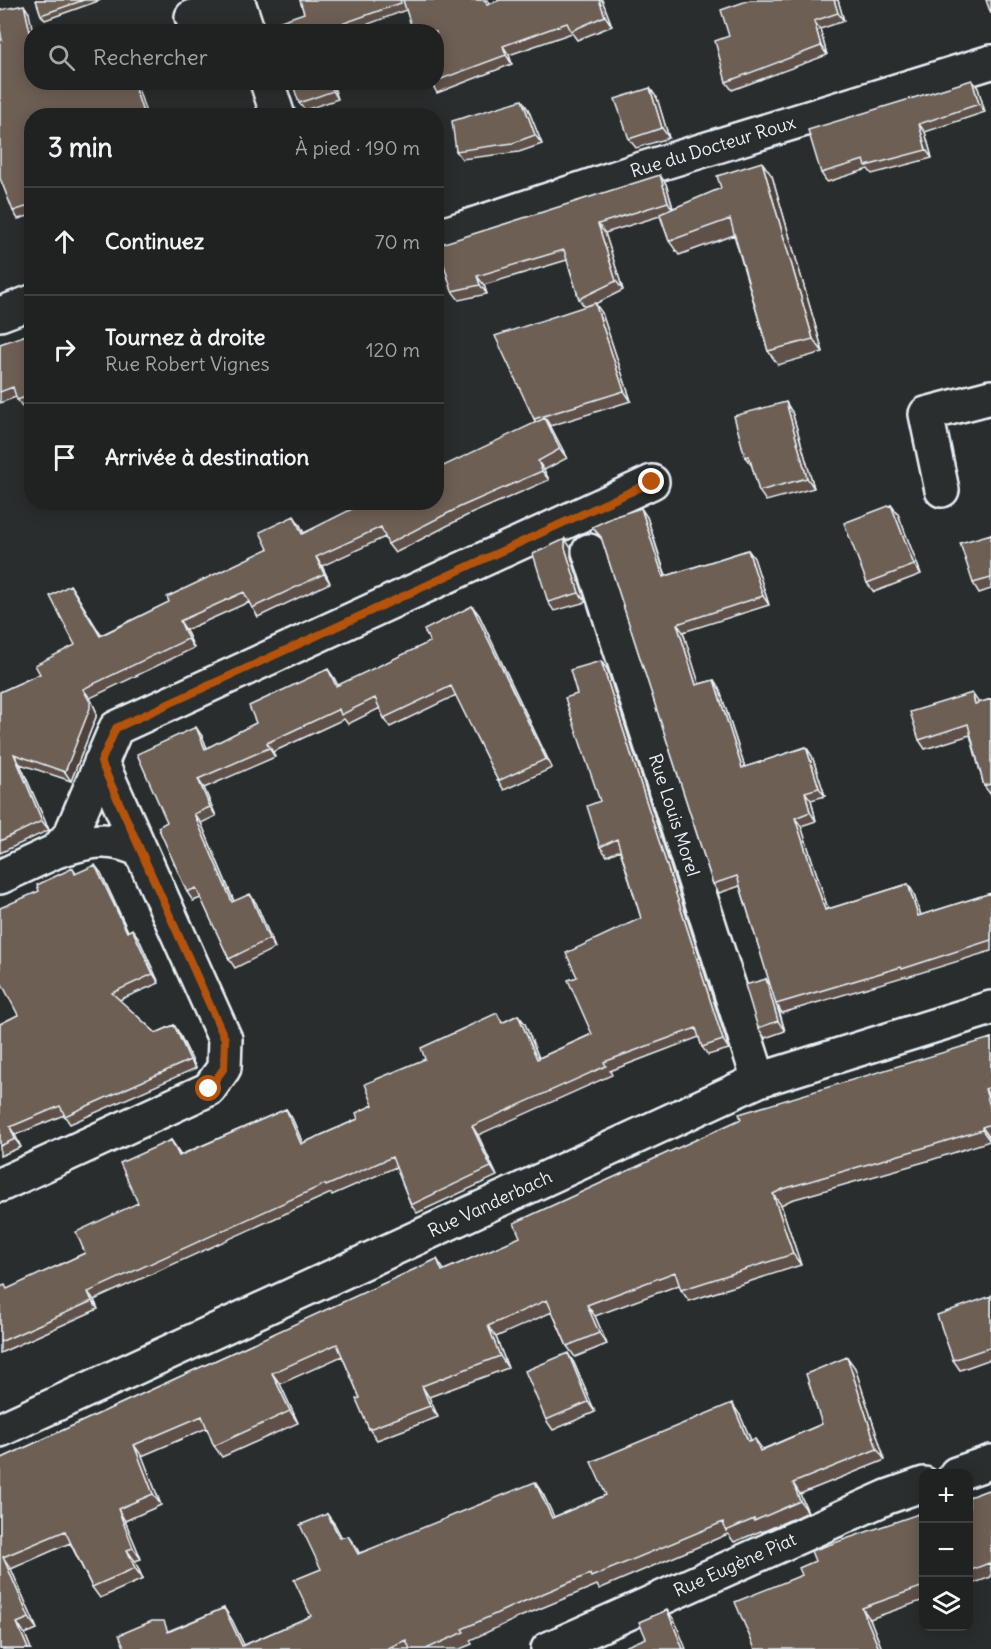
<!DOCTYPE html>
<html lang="fr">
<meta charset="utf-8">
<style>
body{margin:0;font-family:Delius,sans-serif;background:#282a2a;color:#f1f3f6}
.controls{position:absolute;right:18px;bottom:18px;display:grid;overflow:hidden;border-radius:12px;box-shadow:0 3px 15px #0003}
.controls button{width:54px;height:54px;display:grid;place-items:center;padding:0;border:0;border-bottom:2px solid #3d3f40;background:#202222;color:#f1f3f6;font:30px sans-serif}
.stop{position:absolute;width:18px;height:18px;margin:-14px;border:4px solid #b45309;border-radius:50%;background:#fff}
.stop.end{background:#b45309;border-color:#fff;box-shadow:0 2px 6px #0008}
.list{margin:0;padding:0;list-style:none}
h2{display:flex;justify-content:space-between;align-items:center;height:78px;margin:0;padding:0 24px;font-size:26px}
h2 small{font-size:20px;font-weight:400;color:#a2a4a5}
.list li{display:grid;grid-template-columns:39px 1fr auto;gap:18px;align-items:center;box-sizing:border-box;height:108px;padding:0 24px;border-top:2px solid #3d3f40}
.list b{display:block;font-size:22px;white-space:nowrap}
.list p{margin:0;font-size:20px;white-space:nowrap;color:#a2a4a5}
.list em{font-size:20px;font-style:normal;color:#a2a4a5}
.icon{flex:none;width:33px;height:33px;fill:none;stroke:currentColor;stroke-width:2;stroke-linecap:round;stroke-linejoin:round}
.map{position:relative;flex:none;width:991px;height:1649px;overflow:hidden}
.search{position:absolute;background:#202222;box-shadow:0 3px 15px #0003;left:24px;top:24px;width:420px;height:66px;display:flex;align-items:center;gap:15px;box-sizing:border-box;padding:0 21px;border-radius:24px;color:#a2a4a5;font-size:22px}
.panel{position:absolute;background:#202222;box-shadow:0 3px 15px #0003;left:24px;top:108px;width:420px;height:402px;border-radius:24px}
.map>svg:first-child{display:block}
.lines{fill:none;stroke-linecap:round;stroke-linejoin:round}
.minor-casing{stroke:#e8f1f8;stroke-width:38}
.minor{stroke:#2a2d2e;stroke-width:33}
.wall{fill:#5f5148;stroke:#e8f1f8;stroke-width:1.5}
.shaded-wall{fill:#4d423b;stroke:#e8f1f8;stroke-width:1.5}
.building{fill:#6e5e54;stroke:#e8f1f8;stroke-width:1.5}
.route{stroke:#b45309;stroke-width:8}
.labels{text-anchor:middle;stroke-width:5;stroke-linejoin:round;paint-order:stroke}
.street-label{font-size:18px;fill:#e8f1f8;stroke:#2a2d2e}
</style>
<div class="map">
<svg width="991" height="1649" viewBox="0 0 991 1649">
<rect width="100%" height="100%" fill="#2a2d2e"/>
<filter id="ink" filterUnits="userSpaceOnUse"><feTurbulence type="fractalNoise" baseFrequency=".0167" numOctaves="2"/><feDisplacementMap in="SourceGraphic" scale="12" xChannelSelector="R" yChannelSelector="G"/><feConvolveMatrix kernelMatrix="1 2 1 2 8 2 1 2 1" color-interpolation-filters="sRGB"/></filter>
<g filter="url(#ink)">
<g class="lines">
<g class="minor-casing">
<path id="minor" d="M 192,17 L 239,5 L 248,32
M 267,82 L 278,116
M 436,237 L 642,169 L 991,62
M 0,314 L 32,302
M 942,490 L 926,414 L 991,397
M 589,551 L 759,1080
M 56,851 C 89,841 108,835 140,850
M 0,877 L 56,851 L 71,834 L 116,728 L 652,482
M 0,1185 L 209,1089 L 224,1068 L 225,1039 L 101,762
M 0,1430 L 759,1080 L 991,1008
M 956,1474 L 991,1462
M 548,1649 L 887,1497 L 924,1484"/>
</g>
<use href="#minor" class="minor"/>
</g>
<path class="wall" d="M 36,0 L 101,0 L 45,20 L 41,15 Z
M 300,0 L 488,0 L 489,4 L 500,0 L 602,0 L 612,26 L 577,40 L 572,33 L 509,55 L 512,64 L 437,93 L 431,82 L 436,82 L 436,32 L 406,10 L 347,32 L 275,32 L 304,13 Z
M 838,0 L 844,21 L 820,29 L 827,55 L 732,90 L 726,82 Z
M 29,13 L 32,116 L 32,215 L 18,219 L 13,211 L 2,40 Z
M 972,80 L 978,88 L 985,112 L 925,132 L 932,158 L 872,174 L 868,169 L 827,182 L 821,173 Z
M 332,82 L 338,99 L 305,110 L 299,103 Z
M 657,98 L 669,138 L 636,148 L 629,139 Z
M 528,109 L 542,144 L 519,152 L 462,159 L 456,151 Z
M 772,176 L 823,352 L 778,365 L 768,351 L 734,235 L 679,255 L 669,241 L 660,216 L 605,233 L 623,290 L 595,304 L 602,313 L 631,401 L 550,426 L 567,458 L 544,470 L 549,480 L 466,516 L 395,553 L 388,544 L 385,537 L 322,566 L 330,583 L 258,617 L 249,602 L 186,630 L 194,648 L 90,698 L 96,711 L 96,717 L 71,781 L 20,764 L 49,830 L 0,853 L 0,692 L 40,674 L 75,645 L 70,585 L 101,635 L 169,602 L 268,549 L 300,525 L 304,533 L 372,505 L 436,502 L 536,422 L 534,419 L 584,306 L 579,299 L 567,260 L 484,285 L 487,294 L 459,300 L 452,291 L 438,245 L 666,184 L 673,208 Z
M 32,333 L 32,406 L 23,408 L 16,397 L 0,403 L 0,344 Z
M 792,412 L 814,488 L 766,501 L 759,491 L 752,466 L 745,457 Z
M 891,505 L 898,514 L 921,574 L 874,592 L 867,583 Z
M 647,517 L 666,576 L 748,550 L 754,558 L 769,605 L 683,632 L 699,684 L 714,680 L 719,688 L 745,767 L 806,747 L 812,756 L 825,796 L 811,800 L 816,821 L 801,826 L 828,909 L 908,884 L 913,892 L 921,915 L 991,893 L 991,951 L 907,977 L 906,976 L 782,1013 L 778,1006 L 785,1031 L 765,1038 L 758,1028 L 766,979 L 771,986 L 740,886 L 719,893 L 713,884 L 602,539 L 592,527 Z
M 991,534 L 991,589 L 979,593 L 973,583 Z
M 571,548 L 571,557 L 586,602 L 554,611 L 548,602 Z
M 472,606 L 479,615 L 552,768 L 504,790 L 498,781 L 456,695 L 390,727 L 384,718 L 380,708 L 348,724 L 344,719 L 273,752 L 275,757 L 204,788 L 216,816 L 201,823 L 234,901 L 256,903 L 275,948 L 235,968 L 229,959 L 201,898 L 193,901 L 187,892 L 167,822 L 202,736 L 207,748 L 256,723 L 334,678 L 338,686 L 430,642 Z
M 607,669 L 729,1049 L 708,1055 L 702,1047 L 699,1037 L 610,1071 L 612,1075 L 478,1135 L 497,1176 L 417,1213 L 411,1205 L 396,1167 L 332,1195 L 331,1193 L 94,1300 L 98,1309 L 0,1353 L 0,1287 L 8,1289 L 85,1253 L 138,1203 L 171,1140 L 177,1149 L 180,1155 L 286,1109 L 292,1118 L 303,1143 L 358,1119 L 425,1059 L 518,1015 L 525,1024 L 539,1058 L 592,1034 L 577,977 L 641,918 L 620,850 L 607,856 L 600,847 L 600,801 L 577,694 Z
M 991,699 L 991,795 L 984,786 L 970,735 L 925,749 L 919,740 L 979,703 Z
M 73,868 L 76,874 L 101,873 L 128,931 L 138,937 L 159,983 L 119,1000 L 156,1033 L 174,1025 L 179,1033 L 196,1068 L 70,1124 L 64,1115 L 15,1135 L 21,1147 L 0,1156 L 0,1024 L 18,1015 L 39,891 Z
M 991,1038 L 991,1138 L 990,1138 L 990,1141 L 931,1160 L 791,1200 L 781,1205 L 801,1265 L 689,1301 L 681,1290 L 679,1285 L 595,1316 L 607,1344 L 575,1357 L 567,1346 L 552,1312 L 496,1337 L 508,1368 L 429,1397 L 438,1417 L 377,1440 L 369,1429 L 360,1398 L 342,1356 L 280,1384 L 298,1423 L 222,1457 L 214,1446 L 207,1428 L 142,1456 L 161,1505 L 125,1521 L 141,1559 L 135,1561 L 143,1579 L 100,1598 L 92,1587 L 70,1543 L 11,1569 L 37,1629 L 25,1634 L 31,1649 L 0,1649 L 0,1459 L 437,1259 L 444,1270 Z
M 991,1296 L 991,1359 L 960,1370 L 953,1360 Z
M 847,1357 L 855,1368 L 885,1460 L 800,1494 L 808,1512 L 762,1532 L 761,1531 L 734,1542 L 728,1534 L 599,1589 L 597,1585 L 520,1617 L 470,1640 L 472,1644 L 460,1649 L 125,1649 L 224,1608 L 232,1620 L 244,1645 L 311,1616 L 321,1569 L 327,1514 L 335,1525 L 342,1538 L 356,1547 L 359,1553 L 543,1494 L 554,1517 L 606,1495 L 740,1415 L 751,1440 L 763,1449 L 822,1424 Z
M 574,1363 L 595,1412 L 553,1430 L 546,1420 Z
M 991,1489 L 991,1577 L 969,1585 L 969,1497 Z
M 924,1512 L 924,1600 L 870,1619 L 882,1649 L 755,1649 L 802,1575 L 815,1561 Z"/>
<path class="shaded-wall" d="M 599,0 L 602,0 L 612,26 L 605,16 Z
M 834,0 L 838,0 L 844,21 L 838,13 Z
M 24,5 L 29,13 L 33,32 L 32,32 L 32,41 Z
M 814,21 L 820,29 L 827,55 L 821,46 Z
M 503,46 L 509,55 L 512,64 L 506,55 Z
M 972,80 L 978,88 L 985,112 L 979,104 Z
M 133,82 L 136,82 L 147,116 L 144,116 Z
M 329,82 L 332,82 L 338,99 L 333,91 Z
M 650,88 L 657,98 L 669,138 L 662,128 Z
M 522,100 L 528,109 L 542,144 L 535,135 Z
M 919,124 L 925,132 L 932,158 L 926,150 Z
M 762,162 L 772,176 L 823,352 L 813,339 Z
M 660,175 L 666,184 L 674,212 L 668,202 Z
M 598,224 L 605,233 L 623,290 L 616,281 Z
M 477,276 L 484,285 L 487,294 L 480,285 Z
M 595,303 L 602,313 L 631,401 L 624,391 Z
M 786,402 L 792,412 L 814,488 L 807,478 Z
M 545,418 L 551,427 L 567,458 L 560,449 Z
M 538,461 L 544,470 L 549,480 L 542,471 Z
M 891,505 L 898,514 L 921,574 L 914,565 Z
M 641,508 L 647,517 L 668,585 L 663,577 Z
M 294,516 L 300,525 L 308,543 L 302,534 Z
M 565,539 L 571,548 L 571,557 L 586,602 L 579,593 L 565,548 Z
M 748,550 L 754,558 L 769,605 L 763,596 Z
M 316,557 L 322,566 L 330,583 L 324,574 Z
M 70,585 L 76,594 L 106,645 L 100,636 Z
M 472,606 L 479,615 L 552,768 L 546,759 Z
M 180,621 L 186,630 L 194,648 L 188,639 Z
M 677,624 L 683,632 L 702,693 L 696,685 Z
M 601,661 L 607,669 L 729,1049 L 723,1040 Z
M 328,669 L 334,678 L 343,695 L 336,686 Z
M 714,680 L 719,688 L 748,777 L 742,768 Z
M 83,689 L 90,698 L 96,711 L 96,717 L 71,781 L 65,772 Z
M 972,693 L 979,703 L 975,704 Z
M 196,727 L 202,736 L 211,758 L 205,749 Z
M 267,743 L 273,752 L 275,757 L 269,748 Z
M 806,747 L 812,756 L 825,796 L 819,788 Z
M 14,754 L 20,764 L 49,830 L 42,821 Z
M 198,779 L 204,788 L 216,816 L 210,807 Z
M 805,792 L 811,800 L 816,821 L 810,812 Z
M 194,814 L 201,823 L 238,911 L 232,902 Z
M 795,818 L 801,826 L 831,918 L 825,910 Z
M 95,865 L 101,873 L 132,940 L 127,932 Z
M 908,884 L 913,892 L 924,925 L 918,916 Z
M 250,894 L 256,903 L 275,948 L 269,939 Z
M 132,929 L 138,937 L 159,983 L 153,974 Z
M 766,979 L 773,989 L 776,1004 L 785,1031 L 778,1021 Z
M 518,1015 L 525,1024 L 543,1068 L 537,1059 Z
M 174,1025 L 179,1033 L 196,1068 L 190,1060 Z
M 985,1089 L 991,1098 L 991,1110 Z
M 286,1109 L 292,1118 L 307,1153 L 301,1144 Z
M 472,1126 L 478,1135 L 497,1176 L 491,1167 Z
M 10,1127 L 15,1135 L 21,1147 L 15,1139 Z
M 982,1127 L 990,1138 L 990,1141 L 982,1130 Z
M 171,1140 L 177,1149 L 185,1165 L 179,1156 Z
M 773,1194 L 781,1205 L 801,1265 L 793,1254 Z
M 88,1292 L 94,1300 L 98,1309 L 92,1301 Z
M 587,1305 L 595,1316 L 607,1344 L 599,1333 Z
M 488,1326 L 496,1337 L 508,1368 L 500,1356 Z
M 568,1353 L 574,1363 L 595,1412 L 588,1402 Z
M 847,1357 L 855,1368 L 885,1460 L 877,1449 Z
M 272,1373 L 280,1384 L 298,1423 L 290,1411 Z
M 422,1386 L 429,1397 L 438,1417 L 430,1406 Z
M 732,1403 L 740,1415 L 756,1452 L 748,1441 Z
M 755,1439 L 763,1450 L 760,1451 Z
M 134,1445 L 142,1456 L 161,1505 L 153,1494 Z
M 535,1482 L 543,1494 L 560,1529 L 552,1518 Z
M 793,1483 L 800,1494 L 808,1512 L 800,1501 Z
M 118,1509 L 125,1521 L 141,1559 L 133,1548 Z
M 327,1514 L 335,1525 L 348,1550 L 340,1538 Z
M 348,1536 L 356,1547 L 366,1565 L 358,1554 Z
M 127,1550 L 135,1561 L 143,1579 L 135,1568 Z
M 3,1557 L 11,1569 L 37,1629 L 29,1618 Z
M 224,1608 L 232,1620 L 246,1649 L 242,1646 Z
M 862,1608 L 870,1619 L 882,1649 L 879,1649 Z
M 667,1610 L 675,1621 L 686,1649 L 683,1649 Z
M 17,1623 L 25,1634 L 31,1649 L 28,1649 Z"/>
<path class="building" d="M 36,0 L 84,0 L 41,15 Z
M 300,0 L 400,0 L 401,3 L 319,32 L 275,32 L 272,24 L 304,13 Z
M 403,0 L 485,0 L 487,5 L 500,0 L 599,0 L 605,16 L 571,31 L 567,23 L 503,46 L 506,55 L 436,81 L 436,32 L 413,32 Z
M 750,0 L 834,0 L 838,13 L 814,21 L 821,46 L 726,82 L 715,41 L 729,36 L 721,10 Z
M 986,0 L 991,0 L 991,14 Z
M 24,5 L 32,41 L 32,82 L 133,82 L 144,116 L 32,116 L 32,205 L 13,211 L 0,178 L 0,40 L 2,40 L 0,29 L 0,10 Z
M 972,80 L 979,104 L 919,124 L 926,150 L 866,166 L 864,160 L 821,173 L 808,130 Z
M 292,82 L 329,82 L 333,91 L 299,103 Z
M 650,88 L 662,128 L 629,139 L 615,99 Z
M 522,100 L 535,135 L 513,143 L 456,151 L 452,121 Z
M 762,162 L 813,339 L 768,351 L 730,219 L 669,241 L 660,214 L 721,188 L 717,176 Z
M 660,175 L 668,202 L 598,224 L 616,281 L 579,299 L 564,250 L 477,276 L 480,285 L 452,291 L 438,245 Z
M 595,303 L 624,391 L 534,419 L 495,336 Z
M 32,333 L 32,395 L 17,400 L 13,387 L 0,392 L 0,344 Z
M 786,402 L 807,478 L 759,491 L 749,456 L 745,457 L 734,416 Z
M 545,418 L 560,449 L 538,461 L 542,471 L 460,507 L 388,544 L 381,527 L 316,557 L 324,574 L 252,608 L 244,592 L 180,621 L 188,639 L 83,689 L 90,702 L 90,708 L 65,772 L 14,754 L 42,821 L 0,841 L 0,692 L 40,674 L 35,665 L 75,645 L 50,596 L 70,585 L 100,636 L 169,602 L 167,597 L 268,549 L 260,532 L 294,516 L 302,534 L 366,502 L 370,502 L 372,505 L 377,502 L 436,502 L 436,474 L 441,472 L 439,468 Z
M 891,505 L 914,565 L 867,583 L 844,523 Z
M 641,508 L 663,577 L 748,550 L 763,596 L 677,624 L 696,685 L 714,680 L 742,768 L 806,747 L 819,788 L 805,792 L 810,812 L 795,818 L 825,910 L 908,884 L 918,916 L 991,893 L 991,940 L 902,969 L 901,967 L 776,1004 L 737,876 L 713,884 L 601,537 L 592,527 L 616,516 Z
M 991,534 L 991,578 L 973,583 L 960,543 Z
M 565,539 L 565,548 L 579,593 L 548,602 L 533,554 Z
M 472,606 L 546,759 L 498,781 L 451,686 L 384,718 L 375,698 L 341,715 L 339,709 L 267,743 L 269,748 L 198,779 L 210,807 L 194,814 L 232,902 L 250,894 L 269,939 L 229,959 L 196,888 L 187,892 L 158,827 L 167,822 L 137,754 L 196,727 L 205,749 L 256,723 L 249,706 L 328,669 L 336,686 L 430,642 L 424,630 Z
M 601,661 L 723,1040 L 702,1047 L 696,1028 L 604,1062 L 606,1066 L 472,1126 L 491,1167 L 411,1205 L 392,1157 L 326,1186 L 325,1184 L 88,1292 L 92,1301 L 0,1342 L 0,1287 L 5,1285 L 7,1289 L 85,1253 L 76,1232 L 138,1203 L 120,1163 L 171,1140 L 179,1156 L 286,1109 L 301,1144 L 358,1119 L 356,1113 L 373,1105 L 365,1084 L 425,1059 L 421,1048 L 497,1013 L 502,1023 L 518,1015 L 537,1059 L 592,1034 L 568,980 L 577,977 L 566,953 L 641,918 L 617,839 L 600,847 L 587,806 L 600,801 L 565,698 L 577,694 L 570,670 Z
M 972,693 L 975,704 L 991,699 L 991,784 L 984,786 L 968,724 L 919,740 L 910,712 Z
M 95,865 L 127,932 L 132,929 L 153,974 L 112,993 L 156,1033 L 174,1025 L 190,1060 L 65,1116 L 60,1106 L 10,1127 L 15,1139 L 0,1146 L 0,1024 L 18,1015 L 0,980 L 0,908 L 39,891 L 37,885 L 73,868 L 75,874 Z
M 766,979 L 778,1021 L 758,1028 L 745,985 Z
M 991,1038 L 991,1087 L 985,1089 L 991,1110 L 991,1124 L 982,1127 L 982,1130 L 923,1148 L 783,1189 L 773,1194 L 793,1254 L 681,1290 L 675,1272 L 587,1305 L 599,1333 L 567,1346 L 547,1300 L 488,1326 L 500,1356 L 422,1386 L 430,1406 L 369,1429 L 356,1399 L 360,1398 L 337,1344 L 272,1373 L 290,1411 L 214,1446 L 202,1416 L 134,1445 L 153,1494 L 118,1509 L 133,1548 L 127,1550 L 135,1568 L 92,1587 L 65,1531 L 3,1557 L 29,1618 L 17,1623 L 28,1649 L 0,1649 L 0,1459 L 437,1259 L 442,1271 L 520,1237 L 514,1223 L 741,1119 L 739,1114 Z
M 991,1296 L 991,1347 L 953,1360 L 937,1315 Z
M 568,1353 L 588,1402 L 546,1420 L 525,1371 Z
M 847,1357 L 877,1449 L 793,1483 L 800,1501 L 754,1521 L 754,1519 L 726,1531 L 723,1522 L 591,1577 L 590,1574 L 513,1606 L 462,1629 L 464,1632 L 426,1649 L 410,1649 L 406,1640 L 386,1649 L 125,1649 L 119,1635 L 152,1621 L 164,1621 L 168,1632 L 224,1608 L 242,1646 L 311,1616 L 294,1580 L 321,1569 L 300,1525 L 327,1514 L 340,1538 L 348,1536 L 358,1554 L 535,1482 L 552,1518 L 606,1495 L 591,1462 L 732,1403 L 748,1441 L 755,1439 L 760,1451 L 822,1424 L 806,1374 Z
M 991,1489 L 991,1570 L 989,1563 L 969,1571 L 969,1497 Z
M 924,1512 L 924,1586 L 862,1608 L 879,1649 L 755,1649 L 735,1602 L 802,1575 L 799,1568 L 815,1561 L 811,1551 Z
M 667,1610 L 683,1649 L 620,1649 L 646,1638 L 639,1622 Z"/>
</g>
<g class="lines" filter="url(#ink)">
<path class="route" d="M 209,1089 L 224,1068 L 225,1039 L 101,762 L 116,728 L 652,482"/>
</g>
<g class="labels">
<g class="street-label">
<text transform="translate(713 147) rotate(-17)" y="6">Rue du Docteur Roux</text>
<text transform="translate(674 815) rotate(72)" y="6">Rue Louis Morel</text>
<text transform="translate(490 1204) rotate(-25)" y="6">Rue Vanderbach</text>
<text transform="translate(735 1565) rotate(-24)" y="6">Rue Eugène Piat</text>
</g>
</g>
</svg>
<div class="controls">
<button>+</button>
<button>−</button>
<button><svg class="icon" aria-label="layers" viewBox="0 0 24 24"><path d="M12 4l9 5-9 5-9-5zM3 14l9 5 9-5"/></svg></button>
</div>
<div class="stop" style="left:209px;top:1089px"></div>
<div class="stop end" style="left:652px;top:482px"></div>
<div class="search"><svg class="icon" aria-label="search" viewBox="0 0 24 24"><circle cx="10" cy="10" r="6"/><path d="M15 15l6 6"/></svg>Rechercher</div>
<section class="panel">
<h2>3 min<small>À pied · 190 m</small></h2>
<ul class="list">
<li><svg class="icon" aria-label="ahead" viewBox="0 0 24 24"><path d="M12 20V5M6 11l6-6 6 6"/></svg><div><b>Continuez</b></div><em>70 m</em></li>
<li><svg class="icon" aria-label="right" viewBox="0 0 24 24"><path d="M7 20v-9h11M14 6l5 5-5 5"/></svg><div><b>Tournez à droite</b><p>Rue Robert Vignes</p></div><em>120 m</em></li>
<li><svg class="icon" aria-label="arrive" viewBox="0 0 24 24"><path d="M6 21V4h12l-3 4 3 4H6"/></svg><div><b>Arrivée à destination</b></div></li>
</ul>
</section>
</div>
